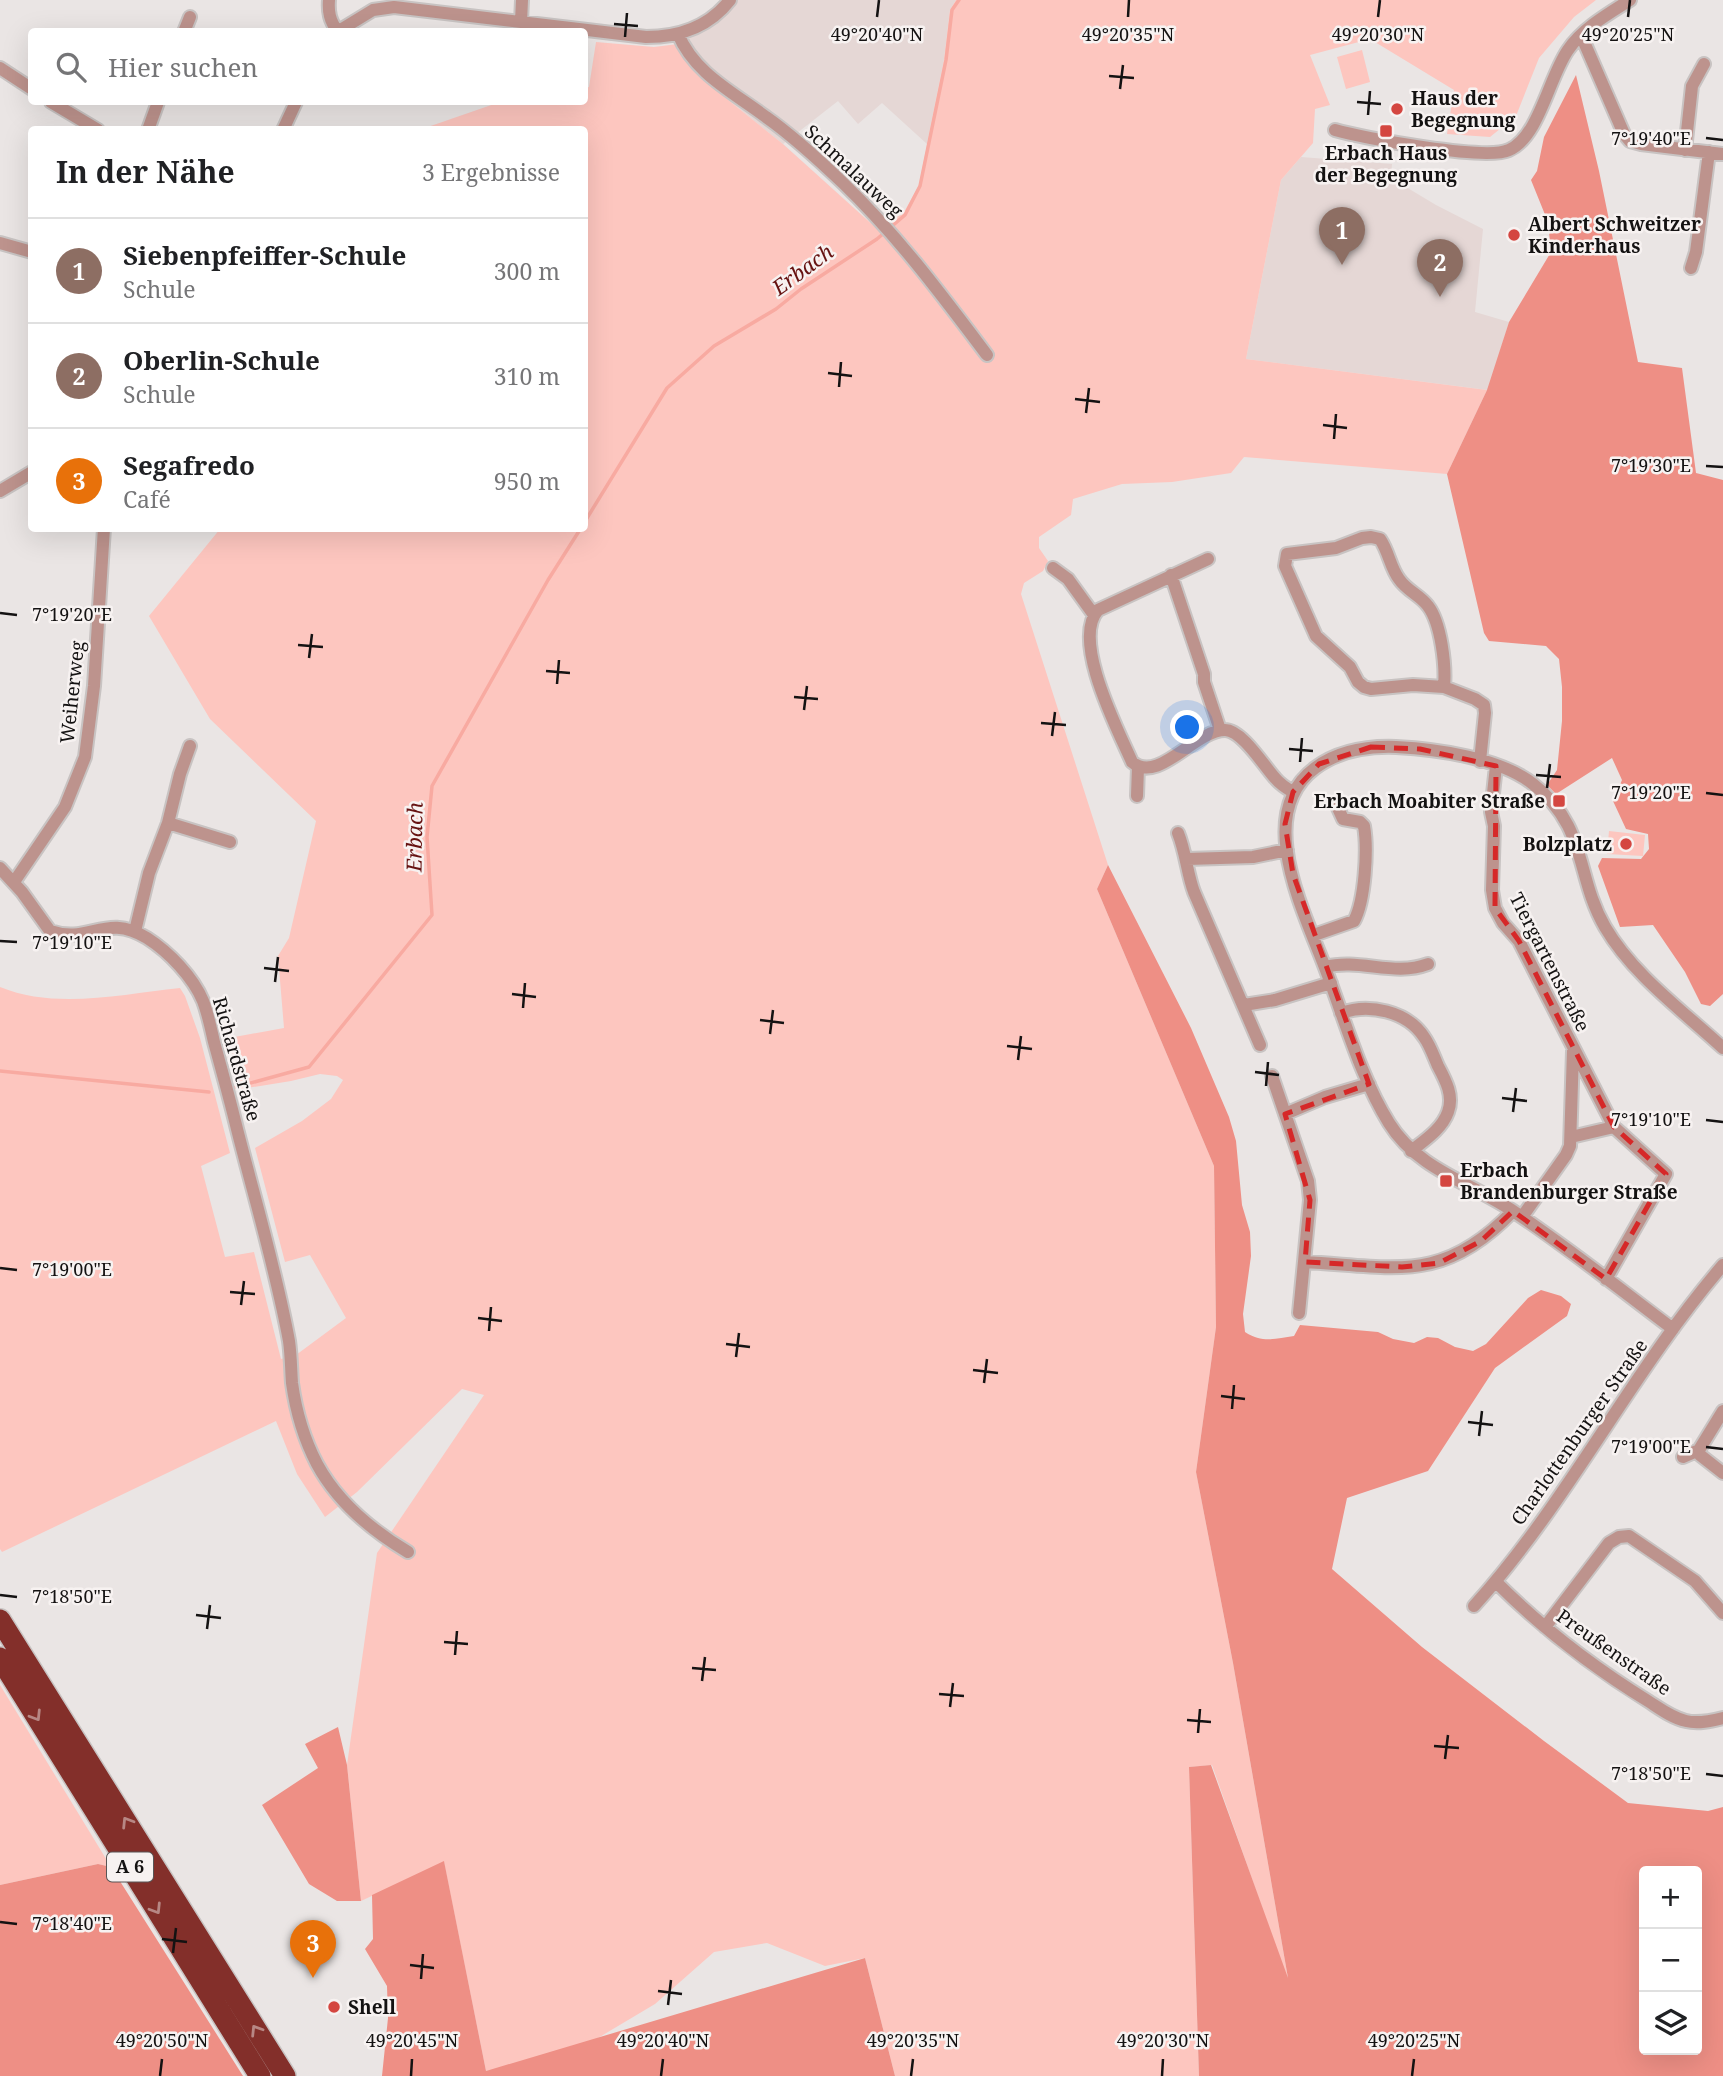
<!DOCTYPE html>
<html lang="de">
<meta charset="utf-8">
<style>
body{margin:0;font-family:"Noto Serif",serif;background:#f6f6f6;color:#202124}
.controls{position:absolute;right:21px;bottom:21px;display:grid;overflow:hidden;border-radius:7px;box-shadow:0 7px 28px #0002}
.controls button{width:63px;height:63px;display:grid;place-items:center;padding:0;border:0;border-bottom:2px solid #e0e0e0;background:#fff;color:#202124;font:35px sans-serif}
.you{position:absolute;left:1188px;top:728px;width:24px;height:24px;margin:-18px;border:5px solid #fff;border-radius:50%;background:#1a73e8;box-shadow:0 0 0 10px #1a73e833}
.badge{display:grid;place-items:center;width:46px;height:46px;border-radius:50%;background:#d44640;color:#fff;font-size:23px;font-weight:700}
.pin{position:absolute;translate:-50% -58px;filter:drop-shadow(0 2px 4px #0008)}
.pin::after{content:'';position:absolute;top:37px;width:24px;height:21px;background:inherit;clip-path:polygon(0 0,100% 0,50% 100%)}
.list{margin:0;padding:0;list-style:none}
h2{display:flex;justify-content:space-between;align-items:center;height:91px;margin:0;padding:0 28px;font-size:30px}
h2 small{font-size:23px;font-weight:400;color:#757577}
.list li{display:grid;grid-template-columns:46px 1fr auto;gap:21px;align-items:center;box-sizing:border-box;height:105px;padding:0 28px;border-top:2px solid #e0e0e0}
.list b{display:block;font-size:26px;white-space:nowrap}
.list p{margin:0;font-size:23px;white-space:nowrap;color:#757577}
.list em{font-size:23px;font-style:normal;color:#757577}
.icon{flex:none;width:38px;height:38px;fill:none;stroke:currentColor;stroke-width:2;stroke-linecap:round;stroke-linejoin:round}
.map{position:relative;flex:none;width:1723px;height:2076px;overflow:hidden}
.search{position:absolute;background:#fff;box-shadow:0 7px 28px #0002;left:28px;top:28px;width:560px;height:77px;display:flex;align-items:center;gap:18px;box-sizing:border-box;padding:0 24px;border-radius:7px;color:#757577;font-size:26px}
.panel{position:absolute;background:#fff;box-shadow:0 7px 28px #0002;left:28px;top:126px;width:560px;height:406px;border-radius:7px}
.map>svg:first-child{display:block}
.built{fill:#e5d7d5}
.green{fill:#fdc6bf}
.forest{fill:#ee8f85;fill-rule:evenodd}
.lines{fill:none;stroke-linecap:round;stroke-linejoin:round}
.stream{stroke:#f8aaa1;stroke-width:3.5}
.street-casing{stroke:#c8c3c2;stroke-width:16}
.highway-casing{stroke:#c8c3c2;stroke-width:24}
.street{stroke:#bd938d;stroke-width:12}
.highway{stroke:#832f2a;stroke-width:21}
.oneway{stroke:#b78784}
.marked{fill:none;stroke:#d62828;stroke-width:5;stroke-dasharray:14 9;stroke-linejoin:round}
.ticks{fill:none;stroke:#141212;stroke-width:2.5}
.poi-dot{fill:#d44640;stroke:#f7f2f1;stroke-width:2.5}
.labels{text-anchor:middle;stroke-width:5;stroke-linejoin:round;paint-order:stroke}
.shield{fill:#f7f2f1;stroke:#585555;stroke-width:2}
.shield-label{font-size:18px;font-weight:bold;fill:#141212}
.poi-label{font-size:19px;font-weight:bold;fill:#141212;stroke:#f7f2f1;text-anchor:start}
.street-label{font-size:19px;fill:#141212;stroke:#f7f2f1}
.water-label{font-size:21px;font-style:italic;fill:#671312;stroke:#f7f2f1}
.ticks-label{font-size:18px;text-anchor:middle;fill:#141212;stroke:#f7f2f1;stroke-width:5;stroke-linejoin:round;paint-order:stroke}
</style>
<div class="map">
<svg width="1723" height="2076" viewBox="0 0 1723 2076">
<rect width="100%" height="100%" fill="#eae5e4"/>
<path class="built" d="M 735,0 L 956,0 L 950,10 L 944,60 L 927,144 L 882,103 L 858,124 L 838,101 L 783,144 L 707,83 L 678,44 L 705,28 Z
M 1301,157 L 1392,164 L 1391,178 L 1436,205 L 1483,229 L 1475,312 L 1509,322 L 1488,390 L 1246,359 L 1281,180 Z"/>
<path class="green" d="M 956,0 L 1596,0 L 1574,17 L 1539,58 L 1516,116 L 1490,137 L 1447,134 L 1454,90 L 1370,39 L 1310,55 L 1330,105 L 1315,109 L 1313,143 L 1281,180 L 1246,359 L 1487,390 L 1447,474 L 1244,457 L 1231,473 L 1172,482 L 1122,484 L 1073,499 L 1071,515 L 1039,537 L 1039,548 L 1048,561 L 1043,571 L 1024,583 L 1021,594 L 1108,865 L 1097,889 L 1214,1166 L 1216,1327 L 1196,1472 L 1233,1663 L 1289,1984 L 1212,1765 L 1189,1767 L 1199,2076 L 895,2076 L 865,1958 L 825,1966 L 767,1943 L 714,1952 L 655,2004 L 566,2057 L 486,2071 L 444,1862 L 361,1901 L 347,1765 L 377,1553 L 484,1395 L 462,1389 L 357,1492 L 325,1517 L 297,1474 L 276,1421 L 2,1552 L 0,1549 L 0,987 C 56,1010 122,994 180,988 L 185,996 L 200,1038 L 230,1153 L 201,1166 L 225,1257 L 254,1252 L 281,1359 L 296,1355 L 346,1318 L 310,1255 L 285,1262 L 255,1148 L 302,1121 L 331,1099 L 343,1080 L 337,1076 L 320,1074 L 291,1081 L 241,1089 L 229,1038 L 284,1028 L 278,956 L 289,938 L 316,821 L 210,719 L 149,616 L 220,529 L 584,528 L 584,130 L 422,129 L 500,102 L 584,102 L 585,88 L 589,87 L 596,42 L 654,47 L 678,44 L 707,83 L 783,144 L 875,227 L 903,214 L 919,185 L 944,60 L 950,10 Z
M 1362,50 L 1370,82 L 1346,89 L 1337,57 Z
M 1609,831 L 1645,835 L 1643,856 L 1607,854 Z
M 0,1685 L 111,1867 L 98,1864 L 0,1885 Z"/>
<path class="forest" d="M 1576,75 L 1599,171 L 1638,362 L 1682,368 L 1696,473 L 1723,480 L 1723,994 L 1710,1006 L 1701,1004 L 1685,972 L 1653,925 L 1620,927 L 1598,866 L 1602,858 L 1641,859 L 1649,849 L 1648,834 L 1626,829 L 1613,801 L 1622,780 L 1612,758 L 1556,794 L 1547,785 L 1557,770 L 1562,721 L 1562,687 L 1559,659 L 1546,646 L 1489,641 L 1484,633 L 1447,474 L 1487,390 L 1509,322 L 1551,252 L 1548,222 L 1531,180 L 1537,171 L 1544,137 Z
M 1108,865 L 1191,1028 L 1229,1117 L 1236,1141 L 1242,1205 L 1250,1232 L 1251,1256 L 1243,1314 L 1245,1332 C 1262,1343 1275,1339 1294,1336 L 1300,1325 L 1378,1332 L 1393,1339 L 1414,1343 L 1427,1337 L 1438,1338 L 1455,1347 L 1473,1351 L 1486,1344 L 1528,1298 L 1541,1290 L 1561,1296 L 1571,1304 L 1567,1316 L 1495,1368 L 1428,1471 L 1347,1498 L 1332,1569 L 1422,1647 L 1544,1741 L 1628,1803 L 1708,1811 L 1723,1807 L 1723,2076 L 1199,2076 L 1189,1767 L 1211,1765 L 1288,1978 L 1233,1663 L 1196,1472 L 1216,1327 L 1214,1166 L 1097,889 ZM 1697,1871 L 1697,2050 L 1644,2050 L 1644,1871 Z
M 338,1727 L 347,1765 L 361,1901 L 337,1901 L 309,1884 L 262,1805 L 318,1768 L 305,1744 Z
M 444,1861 L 486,2071 L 865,1958 L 895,2076 L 382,2076 L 388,2018 L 387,1986 L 365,1949 L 373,1939 L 372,1895 Z
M 98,1864 L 111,1867 L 243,2076 L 0,2076 L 0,1885 Z"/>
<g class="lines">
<path class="stream" d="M 584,523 L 667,388 L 714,346 L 776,309 L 801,289 L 877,239 L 905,215 L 920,186 L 946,60 L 952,10 L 959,0
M 0,1071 L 209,1092
M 236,1087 L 309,1067 L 432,915 L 427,837 L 432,786 L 548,580 L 581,528"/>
<g class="street-casing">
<path id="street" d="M 329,0 C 328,13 330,20 337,31
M 521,22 L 522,0
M 184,32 L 190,17
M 337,32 L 373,10 L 394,7 L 646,37 C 680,37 709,27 730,0
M 678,34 C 695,74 733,92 766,117 C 793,136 819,160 843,183 C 898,236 941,294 987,355
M 1581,35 L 1624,134 L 1630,141 L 1641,144 L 1723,154
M 0,68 L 32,89
M 51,102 L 98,130
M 148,130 L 158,102
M 283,130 L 296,102
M 1335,130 C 1363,138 1486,161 1509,150 C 1539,137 1549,77 1568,50 C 1583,28 1608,14 1630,0
M 1685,150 L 1692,86 L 1704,64
M 0,243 L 32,252
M 1691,268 L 1696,252 L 1709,152
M 0,491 L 32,472
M 1208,559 L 1098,610 C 1071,640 1118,730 1132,762 C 1158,785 1195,730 1225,730 C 1242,730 1264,766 1275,778 C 1280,784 1286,788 1293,792
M 1053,568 L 1068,579 L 1094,615
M 1171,575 L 1204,674 L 1204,682 L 1220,730
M 1444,687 C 1446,665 1441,623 1428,606 C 1420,595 1407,591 1399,579 C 1390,567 1389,552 1380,539 L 1371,537 L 1362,538 L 1336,548 L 1287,554 L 1285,566 L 1316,636 L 1350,667 L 1358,682 L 1364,687 L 1371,689 L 1413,685 L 1444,687 L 1475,699 L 1484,705 L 1485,713 L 1480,761
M 1496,766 L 1491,812 L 1494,826 L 1492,890 L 1495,908 L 1503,923 L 1519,941 L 1614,1127 L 1666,1174 L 1606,1279
M 1137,796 L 1138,767
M 168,823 L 230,842
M 1178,833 C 1186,853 1187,873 1194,892 L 1260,1045
M 1187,859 L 1253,857 L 1287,850
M 0,868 L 22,892 L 50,931 C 90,945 105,912 147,938 C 169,952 193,977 203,1001 C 208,1014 211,1029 214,1042 C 222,1071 230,1100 237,1129 C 255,1200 276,1270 289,1341 C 291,1355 291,1369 292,1383 C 296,1412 304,1439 317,1464 C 338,1503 371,1530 408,1552
M 14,882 L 65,807 L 85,757 L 94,686 L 104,528
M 135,931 L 149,873 L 168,823 L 180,774 L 190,746
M 1314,935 L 1354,921 C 1365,901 1368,849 1364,826 L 1360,822 L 1343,819 L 1338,808
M 1325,967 C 1360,958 1394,977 1428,964
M 1244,1005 L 1275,1000 L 1331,983
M 1341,1013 C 1369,1003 1407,1011 1424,1037 C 1430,1045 1434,1057 1438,1066 C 1446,1081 1454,1096 1448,1112 C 1442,1129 1425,1140 1411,1151
M 1272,1076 L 1308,1181 L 1310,1200 L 1299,1313
M 1285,1114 L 1325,1097 L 1369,1084
M 1571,1137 L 1614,1127
M 1522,1217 L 1566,1155 L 1570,1146 L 1573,1051
M 1305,1262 C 1396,1267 1443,1284 1513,1211
M 1673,1329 C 1621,1290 1570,1249 1516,1213 C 1472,1183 1418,1170 1389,1123 C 1362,1080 1345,1021 1327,973 C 1306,915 1252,815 1315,768 C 1338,751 1368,746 1396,747 C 1437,749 1500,758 1533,784 C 1588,827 1575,875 1605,927 C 1633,975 1683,1011 1723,1048
M 1723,1411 L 1699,1450 L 1700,1455 L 1723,1473
M 1683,1457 L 1699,1450
M 1496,1582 C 1541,1627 1593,1667 1648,1701 C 1659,1708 1672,1718 1686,1721 C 1698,1724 1711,1721 1723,1718
M 1474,1606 C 1569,1501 1631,1372 1723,1265
M 1545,1627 L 1609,1543 L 1619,1537 L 1629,1536 L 1695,1581 L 1723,1613"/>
</g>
<g class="highway-casing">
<path id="highway" d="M 0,1620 L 285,2076
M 0,1658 L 260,2076"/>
</g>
<use href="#street" class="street"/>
<use href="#highway" class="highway"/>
</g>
<defs><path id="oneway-chevron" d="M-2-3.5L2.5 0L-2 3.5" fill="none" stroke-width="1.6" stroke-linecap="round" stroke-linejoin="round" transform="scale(1.75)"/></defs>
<g class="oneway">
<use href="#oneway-chevron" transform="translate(36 1716) rotate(58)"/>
<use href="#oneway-chevron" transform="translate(127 1822) rotate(-122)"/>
<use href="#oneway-chevron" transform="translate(156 1909) rotate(58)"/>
<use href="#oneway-chevron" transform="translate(256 2030) rotate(-122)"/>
</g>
<path class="marked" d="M 1371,747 L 1420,749 L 1496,766 L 1495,908 L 1519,941 L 1614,1127 L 1666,1174 L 1606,1279 L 1513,1211 L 1481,1241 L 1439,1263 L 1402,1267 L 1305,1262 L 1310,1200 L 1285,1114 L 1369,1084 L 1293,874 L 1285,824 L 1293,792 L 1319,764 Z"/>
<path class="ticks" d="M 877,17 L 879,0M 1128,17 L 1129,0M 1378,17 L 1380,0M 1628,17 L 1630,0M 614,24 L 638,26M 625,37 L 627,13M 1109,76 L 1134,78M 1120,89 L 1123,65M 1357,102 L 1381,104M 1368,115 L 1370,91M 1706,138 L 1723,140M 828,373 L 852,376M 839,387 L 841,362M 1075,399 L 1100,402M 1086,413 L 1089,388M 1323,425 L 1347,428M 1334,439 L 1336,414M 1706,466 L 1723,467M 0,613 L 17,615M 298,645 L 323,647M 309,658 L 312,634M 546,671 L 570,673M 557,684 L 559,660M 794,697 L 818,699M 804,710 L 807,686M 1041,723 L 1066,725M 1052,736 L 1055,712M 1289,749 L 1313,751M 1300,762 L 1302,738M 1536,775 L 1561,777M 1547,788 L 1550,764M 1706,793 L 1723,795M 0,941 L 17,942M 264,968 L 289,971M 275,982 L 278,957M 512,994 L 536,997M 523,1008 L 525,983M 760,1020 L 784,1023M 770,1034 L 773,1010M 1007,1046 L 1032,1049M 1018,1060 L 1021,1036M 1255,1072 L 1279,1075M 1266,1086 L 1268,1062M 1502,1098 L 1527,1101M 1513,1112 L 1516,1088M 1706,1120 L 1723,1122M 0,1268 L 17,1270M 230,1292 L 255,1294M 241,1305 L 244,1281M 478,1318 L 502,1321M 489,1331 L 491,1307M 726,1344 L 750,1347M 736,1357 L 739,1333M 973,1370 L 998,1373M 984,1383 L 987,1359M 1221,1396 L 1245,1399M 1232,1409 L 1234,1385M 1468,1422 L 1493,1425M 1479,1436 L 1482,1411M 1706,1447 L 1723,1449M 0,1595 L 17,1597M 196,1615 L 221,1618M 207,1629 L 210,1605M 444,1642 L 468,1644M 455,1655 L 457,1631M 692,1668 L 716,1670M 702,1681 L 705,1657M 939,1694 L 964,1696M 950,1707 L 953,1683M 1187,1720 L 1211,1722M 1198,1733 L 1200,1709M 1434,1746 L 1459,1748M 1445,1759 L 1448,1735M 1706,1774 L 1723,1776M 0,1922 L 17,1924M 162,1939 L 187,1942M 173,1953 L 176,1928M 410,1965 L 434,1968M 421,1979 L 423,1954M 658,1991 L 682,1994M 668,2005 L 671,1980M 160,2076 L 162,2059M 411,2076 L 412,2059M 661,2076 L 663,2059M 911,2076 L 913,2059M 1162,2076 L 1163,2059M 1412,2076 L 1414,2059"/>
<g class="poi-dot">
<circle cx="1397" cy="109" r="7"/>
<rect x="1379" y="124" width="14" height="14" rx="3.5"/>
<circle cx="1514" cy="235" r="7"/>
<rect x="1552" y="794" width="14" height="14" rx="3.5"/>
<circle cx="1626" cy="844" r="7"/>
<rect x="1439" y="1174" width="14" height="14" rx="3.5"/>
<circle cx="334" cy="2007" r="7"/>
</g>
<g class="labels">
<rect class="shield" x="107" y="1852.5" width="46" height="29" rx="5"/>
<g class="shield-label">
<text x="130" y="1873">A 6</text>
</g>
<g class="poi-label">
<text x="1411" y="105">Haus der<tspan x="1411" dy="22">Begegnung</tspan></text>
<text x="1386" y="160" text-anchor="middle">Erbach Haus<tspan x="1386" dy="22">der Begegnung</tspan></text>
<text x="1528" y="231">Albert Schweitzer<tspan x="1528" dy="22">Kinderhaus</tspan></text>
<text x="1545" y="808" text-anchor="end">Erbach Moabiter Straße</text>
<text x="1612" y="851" text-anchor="end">Bolzplatz</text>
<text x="1460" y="1177">Erbach<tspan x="1460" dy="22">Brandenburger Straße</tspan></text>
<text x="348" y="2014">Shell</text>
</g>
<g class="street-label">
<text transform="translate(854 171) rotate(43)" y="7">Schmalauweg</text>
<text transform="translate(72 692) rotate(-84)" y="7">Weiherweg</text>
<text transform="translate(1550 962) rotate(63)" y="7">Tiergartenstraße</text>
<text transform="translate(237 1059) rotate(74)" y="7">Richardstraße</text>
<text transform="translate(1579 1432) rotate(-55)" y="7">Charlottenburger Straße</text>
<text transform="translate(1614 1652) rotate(35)" y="7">Preußenstraße</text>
</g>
<g class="water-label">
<text transform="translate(803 270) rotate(-36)" y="7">Erbach</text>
<text transform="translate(415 837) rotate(-89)" y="7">Erbach</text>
</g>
</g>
<g class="ticks-label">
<text x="877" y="41">49°20'40"N</text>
<text x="1128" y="41">49°20'35"N</text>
<text x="1378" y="41">49°20'30"N</text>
<text x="1628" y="41">49°20'25"N</text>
<text x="1651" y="145">7°19'40"E</text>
<text x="1651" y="472">7°19'30"E</text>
<text x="72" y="621">7°19'20"E</text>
<text x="1651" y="799">7°19'20"E</text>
<text x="72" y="949">7°19'10"E</text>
<text x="1651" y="1126">7°19'10"E</text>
<text x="72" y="1276">7°19'00"E</text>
<text x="1651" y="1453">7°19'00"E</text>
<text x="72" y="1603">7°18'50"E</text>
<text x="1651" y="1780">7°18'50"E</text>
<text x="72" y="1930">7°18'40"E</text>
<text x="162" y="2047">49°20'50"N</text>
<text x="412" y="2047">49°20'45"N</text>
<text x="663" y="2047">49°20'40"N</text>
<text x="913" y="2047">49°20'35"N</text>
<text x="1163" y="2047">49°20'30"N</text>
<text x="1414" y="2047">49°20'25"N</text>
</g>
</svg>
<div class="controls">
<button>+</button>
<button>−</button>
<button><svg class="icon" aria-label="layers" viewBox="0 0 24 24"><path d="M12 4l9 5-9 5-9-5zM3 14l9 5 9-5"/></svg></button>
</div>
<div class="you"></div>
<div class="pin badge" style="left:1342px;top:265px;background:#8d6e63">1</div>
<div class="pin badge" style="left:1440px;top:297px;background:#8d6e63">2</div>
<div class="pin badge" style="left:313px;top:1978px;background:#e8710a">3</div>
<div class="search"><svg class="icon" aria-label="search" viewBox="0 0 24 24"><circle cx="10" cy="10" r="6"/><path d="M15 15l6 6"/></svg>Hier suchen</div>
<section class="panel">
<h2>In der Nähe<small>3 Ergebnisse</small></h2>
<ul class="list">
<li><span class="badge" style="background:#8d6e63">1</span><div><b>Siebenpfeiffer-Schule</b><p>Schule</p></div><em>300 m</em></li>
<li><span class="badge" style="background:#8d6e63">2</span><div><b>Oberlin-Schule</b><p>Schule</p></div><em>310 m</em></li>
<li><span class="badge" style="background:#e8710a">3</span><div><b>Segafredo</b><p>Café</p></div><em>950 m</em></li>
</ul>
</section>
</div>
